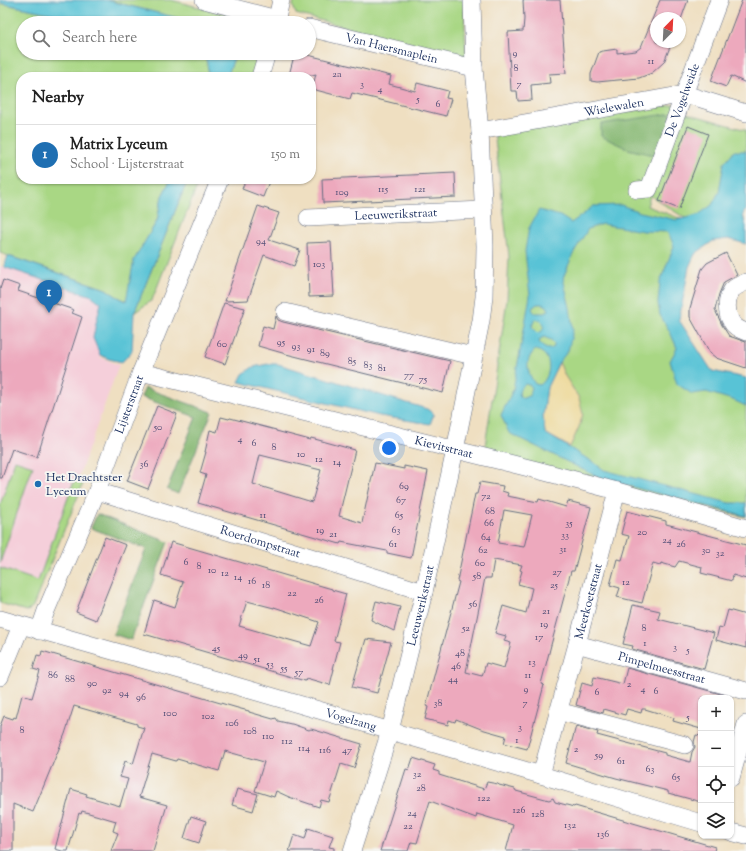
<!DOCTYPE html>
<meta charset="utf-8">
<style>
body{margin:0;font-family:"Sorts Mill Goudy",serif;background:#f6f6f6;color:#222}
.controls{position:absolute;right:12px;bottom:12px;display:grid;overflow:hidden;border-radius:8px;box-shadow:0 1px 3px #0004}
.controls button{width:36px;height:36px;display:grid;place-items:center;padding:0;border:0;border-bottom:1px solid #e0e0e0;background:#fff;color:#222;font:20px sans-serif}
.compass{position:absolute;left:650px;top:12px;width:36px;height:36px;border-radius:50%;background:#fff;box-shadow:0 1px 3px #0004;rotate:24deg}
.you{position:absolute;left:389px;top:448px;width:14px;height:14px;margin:-10px;border:3px solid #fff;border-radius:50%;background:#1a73e8;box-shadow:0 0 0 6px #1a73e833}
.badge{display:grid;place-items:center;width:26px;height:26px;border-radius:50%;background:#1f6fb2;color:#fff;font-size:13px;font-weight:700}
.pin{position:absolute;translate:-50% -33px;filter:drop-shadow(0 1px 2px #0008)}
.pin::after{content:'';position:absolute;top:21px;width:14px;height:12px;background:inherit;clip-path:polygon(0 0,100% 0,50% 100%)}
.list{margin:0;padding:0;list-style:none}
h2{display:flex;justify-content:space-between;align-items:center;height:52px;margin:0;padding:0 16px;font-size:17px}
h2 small{font-size:13px;font-weight:400;color:#767676}
.list li{display:grid;grid-template-columns:26px 1fr auto;gap:12px;align-items:center;box-sizing:border-box;height:60px;padding:0 16px;border-top:1px solid #e0e0e0}
.list b{display:block;font-size:15px;white-space:nowrap}
.list p{margin:0;font-size:13px;white-space:nowrap;color:#767676}
.list em{font-size:13px;font-style:normal;color:#767676}
.icon{flex:none;width:22px;height:22px;fill:none;stroke:currentColor;stroke-width:2;stroke-linecap:round;stroke-linejoin:round}
.map{position:relative;flex:none;width:746px;height:851px;overflow:hidden}
.search{position:absolute;background:#fff;box-shadow:0 1px 3px #0004;left:16px;top:16px;width:300px;height:44px;display:flex;align-items:center;gap:10px;box-sizing:border-box;padding:0 14px;border-radius:22px;color:#767676;font-size:15px}
.panel{position:absolute;background:#fff;box-shadow:0 1px 3px #0004;left:16px;top:72px;width:300px;height:112px;border-radius:16px}
.map>svg:first-child{display:block}
.built{fill:#f5cfda}
.green{fill:#a9d784;stroke:#628371;fill-rule:evenodd}
.forest{fill:#86b872;stroke:#507468}
.sand{fill:#eeda9e;stroke:#84847e}
.water{fill:#59c3d6;stroke:#3a799a;fill-rule:evenodd}
.building{fill:#eda9bd;fill-rule:evenodd}
.lines{fill:none;stroke-linecap:round;stroke-linejoin:round}
.minor-casing{stroke:#656d81;stroke-width:18}
.minor{stroke:#fff;stroke-width:17}
.poi-dot{fill:#1f6fb2;stroke:#f6f6f2;stroke-width:1.5}
.labels{text-anchor:middle;stroke-width:3.5;stroke-linejoin:round;paint-order:stroke}
.number-label{font-size:10px;fill:#504e76}
.street-label{font-size:12px;fill:#1b2f5e;stroke:#f6f6f2}
.poi-label{font-size:12px;fill:#1b2f5e;stroke:#f6f6f2;text-anchor:start}
</style>
<div class="map">
<svg width="746" height="851" viewBox="0 0 746 851">
<rect width="100%" height="100%" fill="#f6f6f2"/>
<filter id="ink" filterUnits="userSpaceOnUse"><feTurbulence type="fractalNoise" baseFrequency=".025" numOctaves="2"/><feDisplacementMap in="SourceGraphic" scale="8" xChannelSelector="R" yChannelSelector="G"/><feConvolveMatrix kernelMatrix="1 2 1 2 8 2 1 2 1" color-interpolation-filters="sRGB"/></filter>
<filter id="wash" filterUnits="userSpaceOnUse"><feTurbulence type="fractalNoise" baseFrequency=".012" numOctaves="4" result="noise"/><feDisplacementMap in="SourceGraphic" scale="16" xChannelSelector="R" yChannelSelector="G"/><feGaussianBlur stdDeviation="0.9" result="paint"/><feColorMatrix in="noise" values="0 0 0 0 0 0 0 0 0 0 0 0 0 0 0 0 0 1.4 0 .05"/><feComposite in="paint" operator="in"/></filter>
<g filter="url(#wash)">
<rect width="100%" height="100%" fill="#efdfc1"/>
<path class="built" d="M 0,266 L 92,296 L 101,303 L 96,323 L 93,338 L 100,355 L 100,357 L 119,365 L 32,605 L 0,602 Z"/>
<path class="green" d="M 107,0 L 171,0 L 226,14 L 254,23 L 197,23 Z
M 294,0 L 464,0 L 466,58 L 296,14 L 293,6 Z
M 0,3 L 98,23 L 23,23 L 23,53 L 202,53 C 208,60 208,68 208,77 L 21,77 L 21,179 L 171,179 L 162,196 L 157,221 L 134,261 L 127,301 L 116,296 L 106,289 L 0,253 Z
M 233,53 L 260,53 L 251,77 L 227,77 L 234,58 Z
M 686,103 L 683,112 L 746,130 L 746,178 L 731,171 L 685,271 L 676,321 L 708,374 L 746,382 L 746,517 L 603,484 L 484,453 L 507,300 L 509,256 L 494,131 ZM 650,196 L 651,196 L 688,220 L 684,220 L 647,206 Z
M 188,179 L 200,179 L 152,300 L 134,313 Z
M 15,460 L 33,466 L 0,563 L 0,505 Z
M 74,481 L 83,484 L 33,606 L 30,610 L 26,611 L 0,603 L 0,568 L 38,581 Z"/>
<path class="forest" d="M 673,113 L 657,156 L 628,149 L 601,136 L 601,124 Z
M 145,388 L 212,412 L 178,494 L 167,489 L 196,417 L 141,397 Z
M 97,514 L 168,542 L 131,640 L 113,634 L 146,549 L 91,528 Z"/>
<path class="sand" d="M 559,362 L 565,376 L 579,398 L 583,414 L 579,427 L 570,447 L 545,433 L 543,416 L 547,387 Z"/>
<path class="water" d="M 0,0 L 106,0 L 198,23 L 98,23 L 0,3 Z
M 202,53 L 233,53 L 234,58 L 227,77 L 208,77 C 208,68 208,60 202,53 Z
M 734,151 L 746,151 L 746,210 L 743,214 L 745,224 L 746,226 L 746,244 L 728,239 L 713,241 L 695,254 L 689,267 L 679,320 L 712,371 L 746,378 L 746,406 L 733,400 L 706,392 L 692,394 L 677,384 L 670,361 L 677,348 L 670,332 L 660,315 L 658,303 L 660,282 L 674,246 L 668,232 L 643,231 L 602,224 L 588,229 L 574,252 L 563,278 L 570,308 L 573,330 L 568,351 L 559,362 L 547,387 L 543,416 L 545,433 L 596,464 L 604,470 L 729,503 L 746,503 L 746,516 L 602,479 L 509,433 L 501,415 L 513,390 L 530,296 L 525,251 L 529,228 L 539,210 L 560,216 L 571,223 L 585,213 L 593,206 L 621,205 L 640,212 L 677,220 L 698,215 L 712,205 L 719,192 L 724,163 ZM 537,304 L 542,304 L 547,306 L 549,310 L 545,313 L 535,313 L 533,311 L 532,308 ZM 536,319 C 544,321 546,325 541,332 L 538,333 L 532,327 L 533,323 ZM 544,337 L 551,340 L 554,344 L 554,347 C 548,352 541,347 539,341 L 540,339 ZM 535,350 C 537,350 539,351 541,352 C 553,359 550,378 540,385 L 535,384 C 527,372 524,361 535,350 ZM 525,384 L 529,385 L 532,387 L 530,395 L 524,398 L 521,398 C 517,392 520,388 525,384 Z
M 171,179 L 188,179 L 134,313 L 132,351 L 122,362 L 109,359 L 100,355 L 93,338 L 96,323 L 101,303 L 92,296 L 4,267 L 8,256 L 106,289 L 116,296 L 126,301 L 134,260 L 157,221 L 162,196 Z
M 268,364 L 278,364 L 427,409 L 434,414 L 430,424 L 380,416 L 239,382 L 243,374 L 253,367 Z"/>
<g id="blocks">
<path class="building" d="M 523,0 L 560,0 L 566,73 L 549,74 L 550,83 L 531,85 L 532,100 L 518,101 L 517,91 L 511,91 L 508,32 L 523,31 L 524,19 Z
M 660,0 L 688,0 L 680,22 L 680,18 L 656,18 L 656,42 L 672,42 L 664,62 L 652,73 L 639,78 L 597,82 L 591,81 L 591,74 L 599,52 L 603,51 L 617,49 L 617,53 L 636,51 L 641,47 Z
M 742,0 L 746,0 L 746,83 L 731,76 L 726,87 L 711,81 Z
M 304,54 L 391,76 L 389,84 L 415,91 L 417,83 L 448,91 L 446,98 L 451,99 L 446,116 L 352,93 L 350,99 L 312,89 L 316,74 L 312,75 L 289,75 L 294,56 L 303,58 Z
M 688,126 L 708,134 L 679,209 L 659,201 Z
M 455,173 L 456,197 L 323,203 L 322,179 Z
M 246,179 L 270,179 L 263,197 L 242,189 Z
M 258,206 L 279,213 L 269,240 L 300,250 L 294,266 L 264,255 L 248,300 L 225,301 Z
M 331,242 L 334,296 L 309,297 L 307,243 Z
M 726,253 L 737,275 L 724,282 L 719,294 L 715,310 L 722,325 L 729,336 L 743,341 L 746,342 L 746,368 L 716,358 L 710,353 L 690,317 L 690,308 L 702,269 L 707,263 Z
M 3,280 L 20,286 L 18,291 L 74,310 L 72,313 L 82,317 L 37,457 L 12,449 L 2,478 L 0,478 L 0,289 Z
M 224,303 L 245,308 L 225,364 L 205,357 Z
M 276,316 L 278,320 L 283,322 L 450,361 L 443,393 L 286,354 L 258,346 L 263,326 L 273,329 Z
M 157,406 L 177,414 L 148,489 L 127,481 Z
M 221,417 L 229,419 L 230,418 L 276,430 L 276,431 L 295,436 L 310,440 L 311,438 L 355,450 L 339,516 L 362,523 L 375,463 L 404,469 L 404,466 L 428,471 L 411,558 L 387,553 L 387,551 L 341,542 L 340,544 L 198,503 L 206,475 L 200,473 L 206,452 L 205,452 L 210,430 L 217,432 ZM 260,455 L 321,470 L 312,502 L 253,484 Z
M 480,482 L 503,486 L 502,491 L 508,493 L 507,496 L 538,502 L 539,499 L 566,507 L 568,501 L 591,507 L 574,571 L 571,571 L 551,645 L 541,684 L 544,685 L 527,749 L 504,743 L 506,736 L 481,729 L 456,719 L 455,722 L 449,720 L 448,725 L 425,719 L 428,707 L 426,706 L 459,582 L 457,581 L 473,504 L 475,494 L 477,494 ZM 504,510 L 532,515 L 524,547 L 498,543 ZM 494,560 L 522,565 L 520,570 L 522,571 L 518,584 L 532,588 L 526,613 L 503,606 L 495,633 L 506,636 L 504,641 L 511,643 L 504,668 L 486,663 L 482,676 L 466,672 L 485,578 L 491,578 Z
M 627,511 L 666,521 L 666,524 L 746,545 L 746,579 L 733,575 L 732,581 L 701,573 L 702,567 L 679,561 L 675,567 L 661,563 L 660,565 L 653,563 L 642,603 L 617,597 L 620,588 L 610,585 L 617,559 L 622,560 L 629,536 L 621,534 Z
M 105,537 L 126,545 L 96,620 L 76,612 Z
M 171,542 L 332,589 L 332,590 L 346,594 L 334,641 L 340,642 L 333,669 L 334,669 L 330,685 L 306,678 L 305,681 L 144,634 L 154,600 L 175,607 L 183,582 L 161,575 ZM 247,601 L 274,608 L 274,607 L 319,622 L 311,646 L 239,626 Z
M 376,601 L 400,607 L 394,631 L 371,620 Z
M 633,605 L 660,611 L 658,619 L 714,633 L 704,669 L 632,649 L 633,646 L 623,644 Z
M 728,610 L 746,615 L 746,648 L 716,640 L 719,627 L 723,628 Z
M 366,639 L 391,642 L 377,693 L 352,687 Z
M 42,651 L 241,709 L 249,711 L 249,712 L 273,719 L 276,718 L 278,721 L 291,724 L 292,724 L 309,730 L 311,729 L 362,744 L 354,768 L 341,764 L 329,802 L 321,800 L 319,807 L 289,797 L 276,791 L 274,797 L 255,791 L 264,762 L 225,751 L 219,771 L 177,759 L 176,761 L 152,754 L 139,797 L 167,805 L 153,851 L 111,851 L 118,833 L 113,831 L 116,821 L 82,811 L 81,814 L 79,813 L 68,851 L 62,851 L 55,849 L 71,789 L 87,794 L 86,796 L 120,806 L 128,779 L 120,777 L 125,761 L 133,764 L 144,728 L 137,726 L 137,724 L 74,706 L 65,734 L 33,812 L 13,804 L 13,851 L 0,851 L 0,726 L 4,716 L 13,719 L 14,717 L 16,718 L 22,695 L 32,698 L 40,671 L 33,669 L 37,655 L 41,656 Z
M 627,668 L 728,696 L 727,698 L 701,698 L 701,729 L 673,721 L 674,718 L 645,709 L 642,709 L 641,713 L 627,709 L 625,715 L 604,709 L 603,713 L 576,705 L 582,683 L 592,686 L 594,677 L 623,684 Z
M 576,726 L 598,732 L 597,735 L 665,753 L 665,755 L 690,762 L 692,752 L 695,747 L 694,742 L 696,735 L 701,736 L 701,802 L 668,793 L 668,791 L 616,778 L 566,763 Z
M 413,758 L 435,765 L 433,770 L 439,772 L 439,775 L 484,789 L 487,782 L 498,784 L 499,785 L 515,789 L 516,791 L 549,800 L 553,798 L 555,802 L 574,807 L 575,806 L 715,847 L 714,851 L 506,851 L 513,825 L 477,814 L 476,818 L 430,801 L 417,843 L 411,842 L 408,851 L 380,851 L 406,769 L 409,770 Z
M 237,789 L 258,794 L 253,811 L 232,805 Z
M 191,816 L 206,821 L 199,843 L 184,838 Z
M 308,828 L 333,836 L 329,847 L 334,848 L 334,851 L 289,851 L 294,835 L 305,839 Z"/>
</g>
</g>
<g filter="url(#ink)">
<use href="#blocks" fill-opacity="0" stroke="#656d81" stroke-width="1"/>
<g class="lines">
<g class="minor-casing">
<g id="minor">
<path d="M 204,0 L 277,19"/>
<path d="M 276,23 L 281,0"/>
<path id="s1" d="M 309,28 L 474,68"/>
<path d="M 260,77 L 267,53"/>
<path id="s2" d="M 480,131 L 685,94 L 746,113"/>
<path id="s3" d="M 637,190 L 649,189 L 719,0"/>
<path id="s4" d="M 308,218 L 483,210"/>
<path d="M 746,282 C 741,284 736,286 732,290 C 726,298 726,313 731,321 C 734,327 740,330 746,332"/>
<path d="M 285,312 L 473,356"/>
<path id="s5" d="M 141,372 L 537,470 L 617,491 L 746,528"/>
<path id="s6" d="M 97,491 L 424,592"/>
<path id="s7" d="M 0,619 L 226,683 L 541,775 L 701,823"/>
<path id="s8" d="M 39,631 L 46,611 L 97,491 L 141,372 L 220,179"/>
<path id="s9" d="M 577,644 L 746,691"/>
<path d="M 0,677 L 21,626"/>
<path d="M 558,711 L 685,745"/>
<path id="s10" d="M 541,775 L 577,644 L 617,491"/>
<path d="M 731,778 L 746,724"/>
<path d="M 731,832 L 746,836"/>
<path id="s11" d="M 352,851 L 390,731 L 424,592 L 455,450 L 481,321 L 484,297 L 485,246 L 480,131 L 474,68 L 472,0"/>
</g>
</g>
<use href="#minor" class="minor"/>
</g>
</g>
<circle class="poi-dot" cx="38" cy="484" r="4"/>
<g class="labels">
<g class="number-label">
<text x="515" y="56">9</text>
<text x="651" y="64">11</text>
<text x="516" y="71">8</text>
<text x="337" y="77">2a</text>
<text x="362" y="87">3</text>
<text x="519" y="87">7</text>
<text x="380" y="92">4</text>
<text x="418" y="102">5</text>
<text x="438" y="107">6</text>
<text x="383" y="192">115</text>
<text x="420" y="192">121</text>
<text x="342" y="195">109</text>
<text x="261" y="244">94</text>
<text x="319" y="267">103</text>
<text x="281" y="345">95</text>
<text x="222" y="347">60</text>
<text x="296" y="349">93</text>
<text x="311" y="352">91</text>
<text x="325" y="356">89</text>
<text x="352" y="364">85</text>
<text x="368" y="368">83</text>
<text x="382" y="371">81</text>
<text x="409" y="378">77</text>
<text x="423" y="382">75</text>
<text x="158" y="430">50</text>
<text x="240" y="442">4</text>
<text x="254" y="446">6</text>
<text x="274" y="450">8</text>
<text x="301" y="457">10</text>
<text x="319" y="462">12</text>
<text x="337" y="465">14</text>
<text x="144" y="467">36</text>
<text x="404" y="489">69</text>
<text x="486" y="499">72</text>
<text x="401" y="503">67</text>
<text x="490" y="514">68</text>
<text x="263" y="518">11</text>
<text x="399" y="518">65</text>
<text x="489" y="526">66</text>
<text x="569" y="526">35</text>
<text x="320" y="533">19</text>
<text x="396" y="533">63</text>
<text x="642" y="535">20</text>
<text x="333" y="537">21</text>
<text x="565" y="538">33</text>
<text x="486" y="540">64</text>
<text x="667" y="543">24</text>
<text x="393" y="547">61</text>
<text x="681" y="547">26</text>
<text x="563" y="552">31</text>
<text x="483" y="553">62</text>
<text x="706" y="553">30</text>
<text x="720" y="556">32</text>
<text x="186" y="565">6</text>
<text x="480" y="566">60</text>
<text x="199" y="569">8</text>
<text x="212" y="573">10</text>
<text x="557" y="575">27</text>
<text x="225" y="576">12</text>
<text x="477" y="579">58</text>
<text x="238" y="580">14</text>
<text x="252" y="584">16</text>
<text x="626" y="585">12</text>
<text x="266" y="588">18</text>
<text x="554" y="588">25</text>
<text x="292" y="596">22</text>
<text x="319" y="603">26</text>
<text x="473" y="607">56</text>
<text x="546" y="614">21</text>
<text x="544" y="627">19</text>
<text x="466" y="631">52</text>
<text x="644" y="631">8</text>
<text x="539" y="640">17</text>
<text x="645" y="646">1</text>
<text x="675" y="650">3</text>
<text x="216" y="651">45</text>
<text x="688" y="653">5</text>
<text x="460" y="656">48</text>
<text x="243" y="658">49</text>
<text x="257" y="662">51</text>
<text x="532" y="665">13</text>
<text x="270" y="667">53</text>
<text x="456" y="669">46</text>
<text x="284" y="671">55</text>
<text x="299" y="675">57</text>
<text x="53" y="678">86</text>
<text x="528" y="678">11</text>
<text x="70" y="682">88</text>
<text x="453" y="682">44</text>
<text x="92" y="686">90</text>
<text x="629" y="687">2</text>
<text x="526" y="692">9</text>
<text x="643" y="692">4</text>
<text x="107" y="693">92</text>
<text x="656" y="694">6</text>
<text x="597" y="695">6</text>
<text x="124" y="696">94</text>
<text x="141" y="700">96</text>
<text x="438" y="706">38</text>
<text x="525" y="706">7</text>
<text x="170" y="716">100</text>
<text x="208" y="719">102</text>
<text x="688" y="720">5</text>
<text x="232" y="726">106</text>
<text x="520" y="730">3</text>
<text x="22" y="733">8</text>
<text x="250" y="734">108</text>
<text x="268" y="739">110</text>
<text x="517" y="743">1</text>
<text x="287" y="744">112</text>
<text x="304" y="751">114</text>
<text x="576" y="752">2</text>
<text x="325" y="753">116</text>
<text x="347" y="753">47</text>
<text x="599" y="758">59</text>
<text x="621" y="764">61</text>
<text x="650" y="772">63</text>
<text x="417" y="777">32</text>
<text x="676" y="780">65</text>
<text x="421" y="791">28</text>
<text x="484" y="801">122</text>
<text x="519" y="813">126</text>
<text x="412" y="816">24</text>
<text x="538" y="817">128</text>
<text x="570" y="828">132</text>
<text x="408" y="829">22</text>
<text x="603" y="837">136</text>
</g>
<g class="street-label">
<text dy="4" stroke="none"><textPath href="#s1" startOffset="85">Van Haersmaplein</textPath></text>
<text dy="4" stroke="none"><textPath href="#s3" startOffset="107">De Vogelweide</textPath></text>
<text dy="4" stroke="none"><textPath href="#s2" startOffset="136">Wielewalen</textPath></text>
<text dy="4" stroke="none"><textPath href="#s4" startOffset="88">Leeuwerikstraat</textPath></text>
<text dy="4" stroke="none"><textPath href="#s8" startOffset="244">Lijsterstraat</textPath></text>
<text dy="4" stroke="none"><textPath href="#s5" startOffset="312">Kievitstraat</textPath></text>
<text dy="4" stroke="none"><textPath href="#s6" startOffset="171">Roerdompstraat</textPath></text>
<text dy="4" stroke="none"><textPath href="#s10" startOffset="180">Meerkoetstraat</textPath></text>
<text dy="4" stroke="none"><textPath href="#s11" startOffset="255">Leeuwerikstraat</textPath></text>
<text dy="4" stroke="none"><textPath href="#s9" startOffset="88">Pimpelmeesstraat</textPath></text>
<text dy="4" stroke="none"><textPath href="#s7" startOffset="365">Vogelzang</textPath></text>
</g>
<g class="poi-label">
<text x="46" y="481">Het Drachtster<tspan x="46" dy="14">Lyceum</tspan></text>
</g>
</g>
</svg>
<div class="controls">
<button>+</button>
<button>−</button>
<button><svg class="icon" aria-label="locate" viewBox="0 0 24 24"><circle cx="12" cy="12" r="6"/><path d="M12 2v4M12 18v4M2 12h4M18 12h4"/></svg></button>
<button><svg class="icon" aria-label="layers" viewBox="0 0 24 24"><path d="M12 4l9 5-9 5-9-5zM3 14l9 5 9-5"/></svg></button>
</div>
<svg class="compass" viewBox="-18 -18 36 36"><path d="M0-13l5 13h-10z" fill="#e53935"/><path d="M0 13l5-13h-10z" fill="#767676"/></svg>
<div class="you"></div>
<div class="pin badge" style="left:49px;top:313px">1</div>
<div class="search"><svg class="icon" aria-label="search" viewBox="0 0 24 24"><circle cx="10" cy="10" r="6"/><path d="M15 15l6 6"/></svg>Search here</div>
<section class="panel">
<h2>Nearby<small></small></h2>
<ul class="list">
<li><span class="badge">1</span><div><b>Matrix Lyceum</b><p>School · Lijsterstraat</p></div><em>150 m</em></li>
</ul>
</section>
</div>
